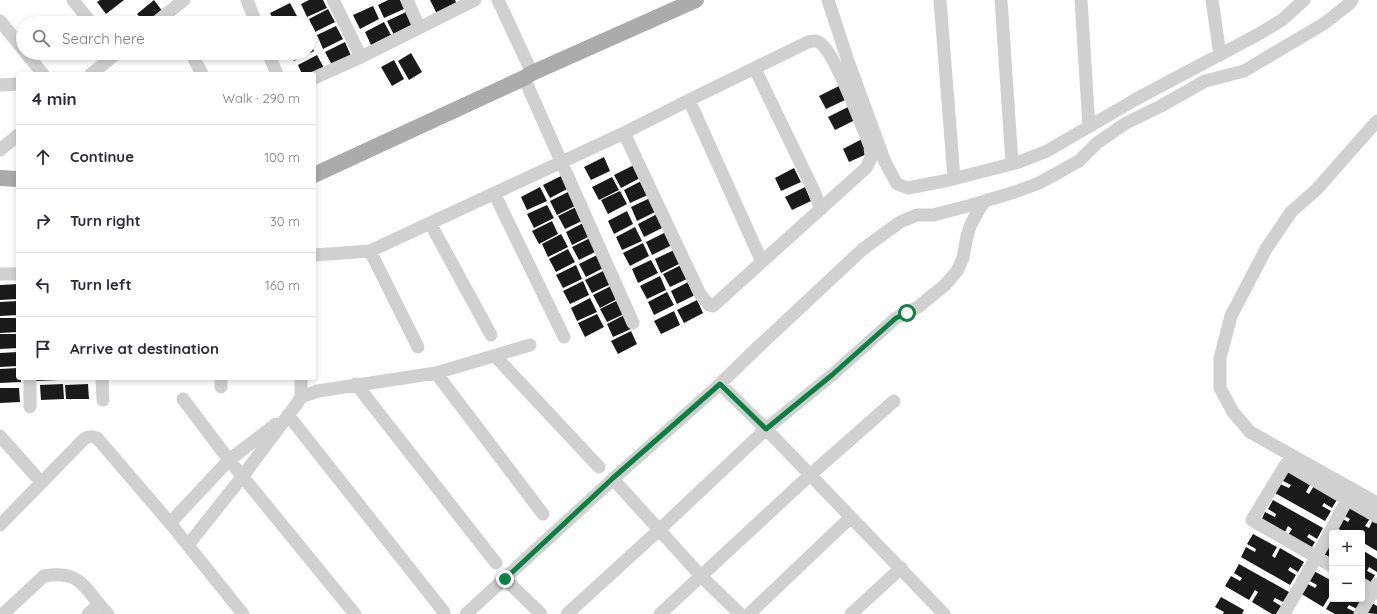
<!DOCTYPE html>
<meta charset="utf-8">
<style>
body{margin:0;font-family:Quicksand,sans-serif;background:#f7f7f7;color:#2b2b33}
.controls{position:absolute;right:12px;bottom:12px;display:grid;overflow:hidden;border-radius:4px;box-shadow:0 2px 6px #0003}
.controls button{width:36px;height:36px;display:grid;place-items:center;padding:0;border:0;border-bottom:1px solid #e1e1e2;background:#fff;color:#2b2b33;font:20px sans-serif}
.stop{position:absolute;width:12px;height:12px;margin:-9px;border:3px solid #0b8043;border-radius:50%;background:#fff}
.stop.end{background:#0b8043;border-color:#fff;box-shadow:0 1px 4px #0008}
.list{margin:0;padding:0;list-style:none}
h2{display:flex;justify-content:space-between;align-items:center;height:52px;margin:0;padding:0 16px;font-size:17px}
h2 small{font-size:13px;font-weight:400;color:#7c7c81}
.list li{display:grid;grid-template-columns:26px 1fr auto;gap:12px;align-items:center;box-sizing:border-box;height:64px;padding:0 16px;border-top:1px solid #e1e1e2}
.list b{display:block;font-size:15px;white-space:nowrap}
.list em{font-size:13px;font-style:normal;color:#7c7c81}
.icon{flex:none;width:22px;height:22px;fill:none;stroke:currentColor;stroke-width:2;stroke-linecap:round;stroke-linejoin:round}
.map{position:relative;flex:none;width:1377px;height:614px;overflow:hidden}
.search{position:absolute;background:#fff;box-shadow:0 2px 6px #0003;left:16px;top:16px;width:300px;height:44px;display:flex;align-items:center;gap:10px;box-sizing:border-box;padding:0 14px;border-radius:22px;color:#7c7c81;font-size:15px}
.panel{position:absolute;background:#fff;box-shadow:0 2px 6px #0003;left:16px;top:72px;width:300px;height:308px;border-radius:4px}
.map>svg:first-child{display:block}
.building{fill:#1a1a1a}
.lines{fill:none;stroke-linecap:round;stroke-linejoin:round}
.minor{stroke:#d0d0d0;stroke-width:13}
.major{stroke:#ababab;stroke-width:16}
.route{stroke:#0b8043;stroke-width:5}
</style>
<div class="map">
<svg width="1377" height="614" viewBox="0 0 1377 614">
<rect width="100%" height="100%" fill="#fff"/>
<path class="building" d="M 100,0 L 124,0 L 106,14 L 97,2 Z
M 154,0 L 163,12 L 149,23 L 145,23 L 137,14 Z
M 309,0 L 323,0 L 327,8 L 307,17 L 301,4 Z
M 388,0 L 400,0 L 404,9 L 384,18 L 378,5 Z
M 430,0 L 455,0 L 457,4 L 437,14 Z
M 290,3 L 297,16 L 283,23 L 275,23 L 270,13 Z
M 373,6 L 379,19 L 360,29 L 353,15 Z
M 328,9 L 335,22 L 315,32 L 309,19 Z
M 406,12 L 413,25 L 394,35 L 387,21 Z
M 384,22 L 391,35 L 371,45 L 365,32 Z
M 336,26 L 343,39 L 323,49 L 317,35 Z
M 309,42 L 314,51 L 294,61 L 290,53 L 309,53 Z
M 345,42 L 351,56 L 332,65 L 325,52 Z
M 411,53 L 422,72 L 409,80 L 398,61 Z
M 317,55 L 324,68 L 312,74 L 302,74 L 298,65 Z
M 394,60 L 404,79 L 392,86 L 381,67 Z
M 839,86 L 845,100 L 826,109 L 819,96 Z
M 848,107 L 855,120 L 835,130 L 828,117 Z
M 862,139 L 869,153 L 849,162 L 843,149 Z
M 604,157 L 610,171 L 591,180 L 584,167 Z
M 634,165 L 640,178 L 621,188 L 614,175 Z
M 794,168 L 801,182 L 781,191 L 775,178 Z
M 563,175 L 569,188 L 550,198 L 543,185 Z
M 612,177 L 619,190 L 599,200 L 592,187 Z
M 643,180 L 650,194 L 630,203 L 624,190 Z
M 540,187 L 547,201 L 527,210 L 521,197 Z
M 805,187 L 811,201 L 792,210 L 785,197 Z
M 570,191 L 577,205 L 557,215 L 550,201 Z
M 620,191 L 627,204 L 608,214 L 601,200 Z
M 650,198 L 657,211 L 637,221 L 631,207 Z
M 547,205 L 554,218 L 534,228 L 527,214 Z
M 578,206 L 584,220 L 565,229 L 558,216 Z
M 627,211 L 633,224 L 614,234 L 608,221 Z
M 657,214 L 664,227 L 644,237 L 638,224 Z
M 552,221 L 558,234 L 539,244 L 532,231 Z
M 585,222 L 592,235 L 572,245 L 566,232 Z
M 635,227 L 642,241 L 622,250 L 616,237 Z
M 666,232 L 672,245 L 652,255 L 646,242 Z
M 561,234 L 568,247 L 548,257 L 542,244 Z
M 592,237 L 599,250 L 579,260 L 572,247 Z
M 643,243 L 649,256 L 630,266 L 623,253 Z
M 568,249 L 575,262 L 556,272 L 549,259 Z
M 674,250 L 681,263 L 661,273 L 655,259 Z
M 599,254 L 605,267 L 586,277 L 579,264 Z
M 651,260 L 658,273 L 638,283 L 632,269 Z
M 683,264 L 689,278 L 670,287 L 663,274 Z
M 576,265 L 582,279 L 563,288 L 556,275 Z
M 605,270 L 611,284 L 592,293 L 585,280 Z
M 660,276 L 666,290 L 647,299 L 640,286 Z
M 583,281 L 589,295 L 570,304 L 563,291 Z
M 690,281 L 697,294 L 677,304 L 671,291 Z
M 18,284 L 18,299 L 0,300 L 0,285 Z
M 613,285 L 619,298 L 600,308 L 593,295 Z
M 667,292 L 674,305 L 654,315 L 648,302 Z
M 590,298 L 597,312 L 577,321 L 571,308 Z
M 620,299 L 626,313 L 607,322 L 600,309 Z
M 697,300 L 703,313 L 684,323 L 677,310 Z
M 18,301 L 18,315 L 0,316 L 0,302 Z
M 674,311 L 680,325 L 661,334 L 654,321 Z
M 597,314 L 604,327 L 585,337 L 578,323 Z
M 626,314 L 633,328 L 613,337 L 607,324 Z
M 0,318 L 18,318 L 18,332 L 0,333 Z
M 631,331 L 637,344 L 618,354 L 611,341 Z
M 0,334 L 18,334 L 18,348 L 0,349 Z
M 18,352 L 18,366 L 0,367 L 0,353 Z
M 18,368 L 18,378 L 21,378 L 21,382 L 0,383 L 0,369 Z
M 35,378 L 59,378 L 59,380 L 36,381 Z
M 63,378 L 86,378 L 86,379 L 63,380 Z
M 63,384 L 64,399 L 41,400 L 40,385 Z
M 88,384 L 89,399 L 66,399 L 65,385 Z
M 0,388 L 19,388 L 20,402 L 0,403 Z
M 1287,470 L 1311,483 L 1306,492 L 1309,494 L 1315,484 L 1338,498 L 1332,508 L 1324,503 L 1322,506 L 1331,511 L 1325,521 L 1275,493 L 1280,484 L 1289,488 L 1291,485 L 1281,480 Z
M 1273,500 L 1323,528 L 1317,539 L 1309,534 L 1307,537 L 1315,542 L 1309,552 L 1286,538 L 1292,529 L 1288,526 L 1283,536 L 1260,523 L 1265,512 L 1275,517 L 1276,514 L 1268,509 Z
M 1347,503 L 1371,517 L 1365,526 L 1369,528 L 1374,518 L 1377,520 L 1377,551 L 1362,542 L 1362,533 L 1346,533 L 1335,527 L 1340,517 L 1348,522 L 1350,519 L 1341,514 Z
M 1253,534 L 1277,547 L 1272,556 L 1275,558 L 1280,548 L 1304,562 L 1298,572 L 1290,567 L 1288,570 L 1296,575 L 1290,585 L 1241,557 L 1246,547 L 1255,552 L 1256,549 L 1247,544 Z
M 1325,546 L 1332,550 L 1332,563 L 1319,556 Z
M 1362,550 L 1377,559 L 1377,572 L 1369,567 L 1367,571 L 1375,575 L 1369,585 L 1362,581 Z
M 1239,564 L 1289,592 L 1283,602 L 1275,598 L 1273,601 L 1281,606 L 1276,614 L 1272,614 L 1252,602 L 1258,592 L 1255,590 L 1249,600 L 1225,586 L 1231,576 L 1240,581 L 1242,578 L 1234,573 Z
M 1314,571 L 1332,581 L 1332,599 L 1329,597 L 1323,607 L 1300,593 L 1306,583 L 1315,588 L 1317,585 L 1308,580 Z
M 1221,597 L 1244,610 L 1242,614 L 1223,614 L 1224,612 L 1215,607 Z
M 1332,599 L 1363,599 L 1357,609 L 1349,605 L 1347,608 L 1355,612 L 1354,614 L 1335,614 L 1326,609 Z
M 1372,603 L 1377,606 L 1377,614 L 1367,613 Z"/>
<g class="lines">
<path class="minor" d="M 73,0 L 91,23
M 247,0 L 256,23
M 333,0 L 361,57
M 407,0 L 419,27
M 498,0 L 532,73
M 828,0 L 848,61 L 885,162 L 897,184 L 908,188 L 949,180 L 1019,162 L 1047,151 L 1138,98 L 1257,35 L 1282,20 L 1304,0
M 940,0 L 954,178
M 1001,0 L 1012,163
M 1081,0 L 1089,127
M 1212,0 L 1220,55
M 0,21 L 23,49
M 155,23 L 184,0
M 26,53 L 43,74
M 191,53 L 202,74
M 268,53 L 277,74
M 755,69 L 814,191 L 821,209
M 91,74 L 117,53
M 314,78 L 361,57 L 475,0
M 524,78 L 633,323
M 0,85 L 18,84
M 689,100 L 762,262
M 1377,121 L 1317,189 L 1291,212 L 1266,249 L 1231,316 L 1220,358 L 1220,388 L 1233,412 L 1250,432 L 1377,503
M 0,150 L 18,135
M 494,193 L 564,337
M 430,223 L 491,335
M 370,251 L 418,347
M 314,255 L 370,251 L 624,133 L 689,100 L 808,42 C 813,41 816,40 820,43 C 836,54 861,125 870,146 L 871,158 L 866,168 L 713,306 L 709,305 L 700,294 L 624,133
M 0,274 L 18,274
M 495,356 L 599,467
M 436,373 L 543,514
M 102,378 L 103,400
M 356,384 L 496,563
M 720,384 L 766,429 L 944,614
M 221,387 L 221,378
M 301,397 L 318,391 L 436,373 L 530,345
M 183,399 L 229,460 L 355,614
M 30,407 L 30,378
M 288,415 L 444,612
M 0,436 L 41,482
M 613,479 L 701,576 L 660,614
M 170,523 L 229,460 L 276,424
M 0,525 L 84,439 C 89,436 92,436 97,438 L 170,523 L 243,614
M 188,545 L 242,477 L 296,405 L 301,397 L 301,378
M 1332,566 L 1252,520 L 1286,464 L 1377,517
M 505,579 L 541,614
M 1362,584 L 1377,593
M 3,614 L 44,576 C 83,569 85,591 108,614
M 88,614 L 98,605
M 466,614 L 613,479 L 720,384 L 758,347 L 863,249 L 900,222 L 917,215 L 933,215 L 968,206 L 1015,192 L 1039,183 L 1079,161 L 1097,143 L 1126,123 L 1161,106 L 1205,81 L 1244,71 L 1325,23 L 1349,4 L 1352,0
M 567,614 L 659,530 L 766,429 L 832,375 L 896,318 L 918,307 L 945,285 L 957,271 L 963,258 L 967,236 L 971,224 L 984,201
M 740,614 L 701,576 L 810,475 L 894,401
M 749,614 L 851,517
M 851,614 L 901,568
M 1284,614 L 1317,556 L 1347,500
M 1360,614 L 1377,584"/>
<path class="major" d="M 314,175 L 524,78 L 532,73 L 696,0
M 0,178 L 18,179"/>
</g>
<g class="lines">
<path class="route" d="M 505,579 L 613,478 L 720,384 L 766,429 L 832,375 L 896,318 L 907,313"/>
</g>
</svg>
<div class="controls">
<button>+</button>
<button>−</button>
</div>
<div class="stop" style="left:907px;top:313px"></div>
<div class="stop end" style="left:505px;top:579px"></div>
<div class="search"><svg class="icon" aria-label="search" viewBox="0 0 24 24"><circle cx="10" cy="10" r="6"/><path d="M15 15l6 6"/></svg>Search here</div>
<section class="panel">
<h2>4 min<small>Walk · 290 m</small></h2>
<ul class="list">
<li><svg class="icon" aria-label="ahead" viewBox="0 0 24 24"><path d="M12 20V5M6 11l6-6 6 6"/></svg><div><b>Continue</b></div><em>100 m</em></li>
<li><svg class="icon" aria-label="right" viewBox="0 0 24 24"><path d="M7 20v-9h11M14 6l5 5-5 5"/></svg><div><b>Turn right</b></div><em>30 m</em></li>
<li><svg class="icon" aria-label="left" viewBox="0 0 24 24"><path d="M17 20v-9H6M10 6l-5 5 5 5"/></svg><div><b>Turn left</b></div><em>160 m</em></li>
<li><svg class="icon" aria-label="arrive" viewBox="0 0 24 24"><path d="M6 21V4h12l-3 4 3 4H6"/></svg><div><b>Arrive at destination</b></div></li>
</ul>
</section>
</div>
